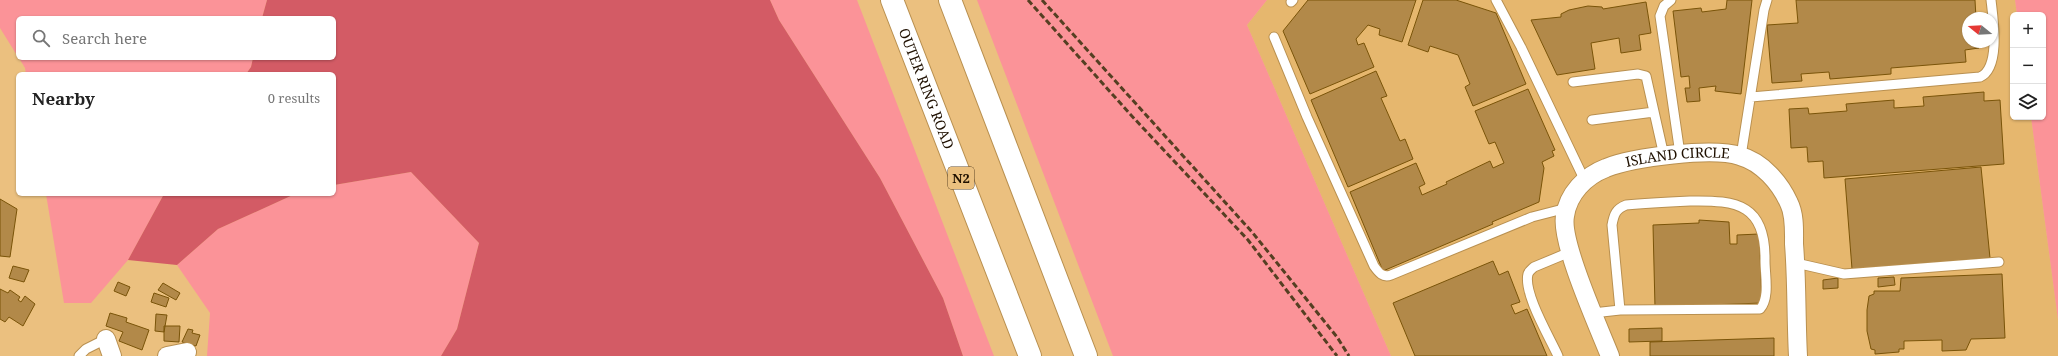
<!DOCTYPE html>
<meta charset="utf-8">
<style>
body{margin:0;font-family:"Noto Serif",serif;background:#f2f2f2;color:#222}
.controls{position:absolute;right:12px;top:12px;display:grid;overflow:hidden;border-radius:6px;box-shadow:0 1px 3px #0004}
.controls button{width:36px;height:36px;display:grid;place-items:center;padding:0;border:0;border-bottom:1px solid #e0e0e0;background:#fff;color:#222;font:20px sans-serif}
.compass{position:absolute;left:1962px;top:12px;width:36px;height:36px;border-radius:50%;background:#fff;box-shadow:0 1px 3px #0004;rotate:288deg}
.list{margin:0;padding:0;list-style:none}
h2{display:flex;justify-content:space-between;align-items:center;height:52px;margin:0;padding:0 16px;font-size:17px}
h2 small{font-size:13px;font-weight:400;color:#767676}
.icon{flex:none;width:22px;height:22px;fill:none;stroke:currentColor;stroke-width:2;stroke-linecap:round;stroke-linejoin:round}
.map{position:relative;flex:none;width:2058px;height:356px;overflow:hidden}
.search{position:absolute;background:#fff;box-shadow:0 1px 3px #0004;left:16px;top:16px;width:320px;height:44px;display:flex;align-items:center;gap:10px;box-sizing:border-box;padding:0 14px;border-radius:6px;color:#767676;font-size:15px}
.panel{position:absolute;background:#fff;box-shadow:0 1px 3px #0004;left:16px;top:72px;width:320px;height:124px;border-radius:6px}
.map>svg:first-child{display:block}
.built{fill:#e6b76e;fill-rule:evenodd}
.green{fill:#fb9398}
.forest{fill:#d35b65}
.building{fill:#b28949;stroke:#7a5409}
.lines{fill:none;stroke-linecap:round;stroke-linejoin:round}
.lane-casing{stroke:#b99050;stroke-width:11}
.street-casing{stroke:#b99050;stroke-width:20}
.highway-casing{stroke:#b99050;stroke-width:24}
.lane{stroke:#fff;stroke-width:9}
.street{stroke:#fff;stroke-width:18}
.highway{stroke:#fff;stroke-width:22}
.rail{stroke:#553f22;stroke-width:3;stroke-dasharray:6 3;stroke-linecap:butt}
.labels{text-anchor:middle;stroke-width:3;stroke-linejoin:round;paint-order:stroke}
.shield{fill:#ebc07f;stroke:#5c4526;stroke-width:1}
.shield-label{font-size:13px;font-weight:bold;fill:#1f1000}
.street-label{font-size:14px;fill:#1f1000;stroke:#ebc07f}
</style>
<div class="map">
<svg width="2058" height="356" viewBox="0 0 2058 356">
<rect width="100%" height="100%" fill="#ebc07f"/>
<path class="built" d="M 1267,0 L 2015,0 L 2017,15 L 2013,15 L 2013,117 L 2031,117 L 2058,320 L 2058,356 L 1391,356 L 1247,25 ZM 1968,18 L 1992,18 L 1992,42 L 1968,42 Z"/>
<path class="green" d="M 0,0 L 267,0 L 262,18 L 18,18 L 18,57 L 0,28 Z
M 770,0 L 857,0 L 994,356 L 963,356 L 943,298 L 880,178 L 779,20 Z
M 977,0 L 1267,0 L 1247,25 L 1391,356 L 1113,356 Z
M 2015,0 L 2058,0 L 2058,320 L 2031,117 L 2043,117 L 2043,15 L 2017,15 Z
M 19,58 L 253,58 L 251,67 L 246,74 L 26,74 L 25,68 Z
M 411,172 L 479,243 L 457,329 L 441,356 L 207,356 L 210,313 L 177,265 L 218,229 L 295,194 L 334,194 L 334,185 Z
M 46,194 L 164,194 L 128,260 L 91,303 L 64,303 Z"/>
<path class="forest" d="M 267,0 L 770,0 L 779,20 L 880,178 L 943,298 L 963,356 L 441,356 L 457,329 L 479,243 L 411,172 L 334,185 L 334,74 L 246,74 L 251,67 L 253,58 L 334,58 L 334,18 L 262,18 Z
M 164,194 L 295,194 L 218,229 L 177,265 L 128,260 Z"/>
<path class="building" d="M 1308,0 L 1416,0 L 1402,42 L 1379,35 L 1380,29 L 1368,25 L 1356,39 L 1358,45 L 1364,43 L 1374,67 L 1310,94 L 1283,31 Z
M 1423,0 L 1456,0 L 1496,13 L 1526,84 L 1473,106 L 1465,87 L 1470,84 L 1458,55 L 1430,46 L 1428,52 L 1408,45 Z
M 1727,0 L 1752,0 L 1741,94 L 1715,91 L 1716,86 L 1699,88 L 1700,101 L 1687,102 L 1685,88 L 1690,88 L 1689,76 L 1681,77 L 1673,11 L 1701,8 L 1702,12 L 1726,9 Z
M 1796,0 L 1975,0 L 1976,18 L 1968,18 L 1968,42 L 1978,42 L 1979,48 L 1965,50 L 1966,62 L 1891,68 L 1891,74 L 1830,79 L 1829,72 L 1801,74 L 1802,81 L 1772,83 L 1767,25 L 1798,23 Z
M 1646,2 L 1651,33 L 1639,35 L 1641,50 L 1621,53 L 1619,38 L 1591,43 L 1595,69 L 1557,75 L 1531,20 L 1561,17 L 1561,14 L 1569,10 L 1588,6 L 1602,7 L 1603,9 Z
M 1376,71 L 1387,96 L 1381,98 L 1400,141 L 1405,139 L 1413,159 L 1348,187 L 1311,100 Z
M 1528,89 L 1555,150 L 1552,151 L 1554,156 L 1542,162 L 1544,168 L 1539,202 L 1492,222 L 1493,224 L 1383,271 L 1350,192 L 1416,163 L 1425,184 L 1419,187 L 1422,195 L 1447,184 L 1446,182 L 1490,161 L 1493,168 L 1504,163 L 1495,142 L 1489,144 L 1475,111 Z
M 1984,92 L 1984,101 L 2000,100 L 2004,164 L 1824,178 L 1823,161 L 1808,162 L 1807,147 L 1791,148 L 1789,109 L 1808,108 L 1809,114 L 1847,111 L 1846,104 L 1894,100 L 1894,108 L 1924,106 L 1923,97 Z
M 1981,167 L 1990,258 L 1852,269 L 1845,179 Z
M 0,199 L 17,209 L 10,257 L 0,256 Z
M 1699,220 L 1729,222 L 1730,244 L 1737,244 L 1737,235 L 1759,234 L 1762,303 L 1655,307 L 1653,225 L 1699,223 Z
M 1493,261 L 1499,275 L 1508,271 L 1520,302 L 1511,305 L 1515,314 L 1527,309 L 1547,356 L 1415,356 L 1393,303 Z
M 13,266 L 29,270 L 24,282 L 9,278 Z
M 2002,274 L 2005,338 L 1971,339 L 1966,350 L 1942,351 L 1942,340 L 1904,341 L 1904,349 L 1899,349 L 1899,352 L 1875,354 L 1875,350 L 1871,349 L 1867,331 L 1867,310 L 1869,296 L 1874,294 L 1874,291 L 1900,291 L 1901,278 Z
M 1894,277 L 1895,285 L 1878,287 L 1878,278 Z
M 1838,278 L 1838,288 L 1823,289 L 1823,280 Z
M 118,282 L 130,287 L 126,296 L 114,291 Z
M 163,283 L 180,293 L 176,300 L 158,290 Z
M 0,289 L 8,293 L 10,290 L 20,297 L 18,300 L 21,302 L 25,296 L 35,304 L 23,326 L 9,317 L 5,322 L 0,319 Z
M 154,293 L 169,298 L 166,307 L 151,302 Z
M 110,313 L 127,318 L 126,322 L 149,330 L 142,350 L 119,341 L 123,332 L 106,326 Z
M 156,314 L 167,315 L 164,332 L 155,331 Z
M 164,326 L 180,326 L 179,342 L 164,341 Z
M 1662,328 L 1662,341 L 1629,342 L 1629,329 Z
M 188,329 L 193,330 L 192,333 L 200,335 L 196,346 L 182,342 Z
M 1774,338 L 1774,356 L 1650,356 L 1650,342 Z"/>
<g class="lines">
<g class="lane-casing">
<path id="lane" d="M 1496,0 L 1521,47 L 1585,181
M 1671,0 L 1664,6 L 1660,16 L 1680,154
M 1291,2 L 1293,0
M 1274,37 L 1307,117 L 1374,266 C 1379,273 1383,278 1391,275 L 1532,217 L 1567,208
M 1573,82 L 1638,74 L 1646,76 L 1664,156
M 1751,97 L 1980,77 C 2001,68 1993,18 1991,0
M 1592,120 L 1654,112
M 1741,156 L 1764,10 L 1767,0
M 1796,263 L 1844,274 L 1999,262
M 1593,313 L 1620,310 L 1760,309 C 1770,298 1765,275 1765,261 C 1766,205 1738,200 1690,201 C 1668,202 1647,203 1626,205 C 1616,209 1614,214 1612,225 L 1620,310
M 79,356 L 86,349 L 106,339
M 1558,356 C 1550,338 1523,293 1528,274 C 1529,271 1532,269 1534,267 L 1570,252"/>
</g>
<g class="street-casing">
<g id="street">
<path d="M 106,339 L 112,356"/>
<path d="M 167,356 L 187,352"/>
<path id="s1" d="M 1610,356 C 1599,328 1560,242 1565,216 C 1568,194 1585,176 1606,168 C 1633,157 1713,147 1740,156 C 1762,162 1780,183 1789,203 C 1795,215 1794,231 1794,244 C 1797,281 1796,319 1798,356"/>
</g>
</g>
<g class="highway-casing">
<g id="highway">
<path id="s2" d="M 892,0 L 1030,356"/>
<path d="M 950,0 L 1086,356"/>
</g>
</g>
<use href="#lane" class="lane"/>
<use href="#street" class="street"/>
<use href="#highway" class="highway"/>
<path class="rail" d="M 1028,0 L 1130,114 L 1248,240 L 1337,356
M 1042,0 L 1252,232 L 1337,337 L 1349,356"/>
</g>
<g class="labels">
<rect class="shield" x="948" y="167" width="26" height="22" rx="3"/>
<g class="shield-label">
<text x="961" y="183">N2</text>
</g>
<g class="street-label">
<text dy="5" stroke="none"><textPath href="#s2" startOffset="95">OUTER RING ROAD</textPath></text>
<text dy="5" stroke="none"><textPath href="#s1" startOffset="287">ISLAND CIRCLE</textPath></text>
</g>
</g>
</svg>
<div class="controls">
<button>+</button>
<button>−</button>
<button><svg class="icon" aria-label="layers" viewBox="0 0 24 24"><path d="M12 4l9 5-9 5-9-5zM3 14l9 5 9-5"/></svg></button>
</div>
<svg class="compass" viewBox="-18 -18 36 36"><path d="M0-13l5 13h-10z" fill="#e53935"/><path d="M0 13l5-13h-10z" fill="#767676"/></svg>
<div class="search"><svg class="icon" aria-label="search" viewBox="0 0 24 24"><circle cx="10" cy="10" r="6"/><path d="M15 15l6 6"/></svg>Search here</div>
<section class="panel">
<h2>Nearby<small>0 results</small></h2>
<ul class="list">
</ul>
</section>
</div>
